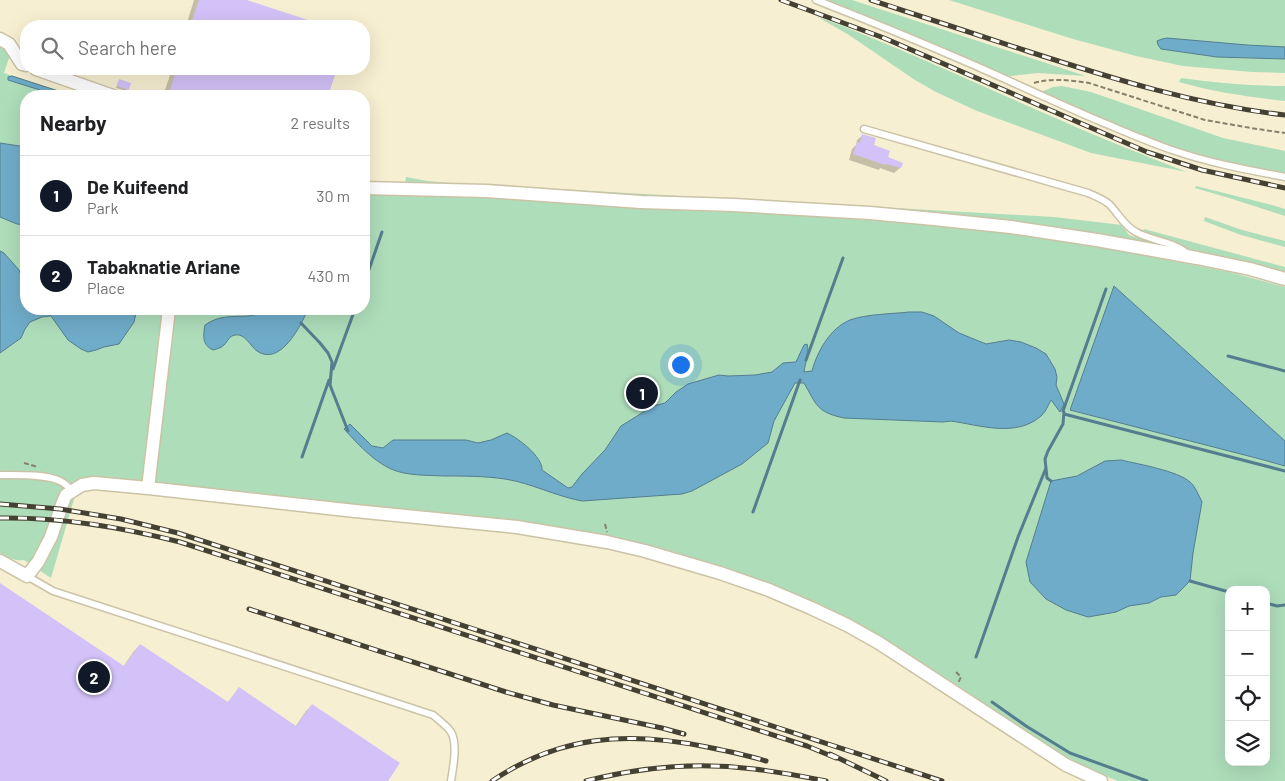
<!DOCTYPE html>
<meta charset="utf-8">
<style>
body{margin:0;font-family:Barlow,sans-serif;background:#f6f6f6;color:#202124}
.controls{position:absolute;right:15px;bottom:15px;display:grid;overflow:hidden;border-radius:10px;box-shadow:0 5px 20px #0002}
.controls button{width:45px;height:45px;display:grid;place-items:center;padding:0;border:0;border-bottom:1px solid #e0e0e0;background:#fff;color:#202124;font:25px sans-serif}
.you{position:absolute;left:680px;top:364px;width:18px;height:18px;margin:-12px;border:4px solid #fff;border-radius:50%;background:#1a73e8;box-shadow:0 0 0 8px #1a73e833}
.badge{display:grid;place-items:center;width:32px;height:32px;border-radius:50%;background:#111827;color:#fff;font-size:16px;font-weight:700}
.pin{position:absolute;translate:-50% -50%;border:2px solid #fff;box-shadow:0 1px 5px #0006}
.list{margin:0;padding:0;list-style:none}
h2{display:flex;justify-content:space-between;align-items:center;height:65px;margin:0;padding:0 20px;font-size:21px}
h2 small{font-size:16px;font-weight:400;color:#757577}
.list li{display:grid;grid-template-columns:32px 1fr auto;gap:15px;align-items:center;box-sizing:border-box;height:80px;padding:0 20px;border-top:1px solid #e0e0e0}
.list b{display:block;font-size:19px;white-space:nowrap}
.list p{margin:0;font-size:16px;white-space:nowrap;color:#757577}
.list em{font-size:16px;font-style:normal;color:#757577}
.icon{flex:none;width:28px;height:28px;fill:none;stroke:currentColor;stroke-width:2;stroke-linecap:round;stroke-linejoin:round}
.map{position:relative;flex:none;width:1285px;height:781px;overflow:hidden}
.search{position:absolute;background:#fff;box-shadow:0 5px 20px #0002;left:20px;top:20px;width:350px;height:55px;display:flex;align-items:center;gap:12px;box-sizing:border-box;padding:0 18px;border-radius:20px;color:#757577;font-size:19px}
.panel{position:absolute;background:#fff;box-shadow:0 5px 20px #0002;left:20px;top:90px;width:350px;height:225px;border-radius:20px}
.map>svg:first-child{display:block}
.green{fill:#aeddba;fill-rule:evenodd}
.water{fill:#6facc9;stroke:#547e8f}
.shadow{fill:#0003}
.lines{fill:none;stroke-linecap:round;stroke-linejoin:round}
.stream{stroke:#547e8f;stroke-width:3}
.building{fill:#d3c2f7}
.service-casing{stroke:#cbc3a6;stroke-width:9}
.minor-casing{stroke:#cbc3a6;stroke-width:15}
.path{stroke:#85806c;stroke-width:2;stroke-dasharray:5 2.5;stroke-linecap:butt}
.service{stroke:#fff;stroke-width:6}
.minor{stroke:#fff;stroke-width:12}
.rail-casing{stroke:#454132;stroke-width:5}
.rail{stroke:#fefcf6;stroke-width:3;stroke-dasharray:9;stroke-linecap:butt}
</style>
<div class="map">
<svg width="1285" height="781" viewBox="0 0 1285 781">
<rect width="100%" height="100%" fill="#f7efd1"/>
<path class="green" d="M 823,0 L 852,0 L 1086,76 L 1038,73 L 1010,76 L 999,73 L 896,29 Z
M 949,0 L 1285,0 L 1285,73 L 1252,72 L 1183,66 L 1136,56 L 1073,39 Z
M 816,16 C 899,47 979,85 1060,120 C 1102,139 1144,155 1187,172 L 1091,153 L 977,111 L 936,92 L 915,80 L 849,35 Z
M 0,42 L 11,52 L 4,73 L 74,96 L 26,96 L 26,309 L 364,309 L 364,191 L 842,216 L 1000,229 L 1128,252 L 1229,272 L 1285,287 L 1285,781 L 1118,781 L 1100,774 L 1061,754 L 891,643 L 834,611 L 788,591 L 716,565 L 654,546 L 595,534 L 524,522 L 461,515 L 174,486 L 79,482 L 51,578 L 24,560 C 16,562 7,557 0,553 ZM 1229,590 L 1266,590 L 1266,762 L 1229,762 Z
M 1181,78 C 1216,83 1250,86 1285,86 L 1285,101 C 1249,97 1214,92 1179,82 Z
M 1062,86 L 1091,92 L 1223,138 L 1285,151 L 1285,174 L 1207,158 L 1158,142 L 1041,92 L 1053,87 Z
M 406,177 L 427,181 L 451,183 L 1054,217 L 1122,225 L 1129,235 L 1161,245 L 1173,251 L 968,217 L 405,185 Z
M 1196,186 L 1268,204 L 1285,209 L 1285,216 L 1229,198 L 1195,188 Z
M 1205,217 L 1242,230 L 1285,241 L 1285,247 L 1241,235 L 1204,221 Z
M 1144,229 L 1285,267 L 1285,275 L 1190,251 L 1181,245 L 1143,231 Z"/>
<path class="water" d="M 1167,38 L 1247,45 L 1285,47 L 1285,59 L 1217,57 L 1161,49 L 1158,45 L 1157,41 L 1162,39 Z
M 12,76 L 74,96 L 59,96 L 8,80 L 8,77 Z
M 0,143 L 26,147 L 26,225 L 17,224 L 0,217 Z
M 0,251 L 4,253 L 19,270 L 22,278 L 23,291 L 26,309 L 137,309 L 134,322 L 119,344 L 104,347 L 96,350 L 88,352 L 81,349 L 68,340 L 51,316 L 42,317 L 30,322 L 25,329 L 21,338 L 0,353 Z
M 1114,286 L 1285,441 L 1285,466 L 1260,459 L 1070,410 Z
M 272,309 L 308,309 C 301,326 280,367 257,351 C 250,346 245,333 235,335 C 229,336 228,341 224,345 C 221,348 217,349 213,350 C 202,345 203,336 205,325 C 219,315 231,317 248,316 C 256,315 264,312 272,309 Z
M 909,312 L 922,312 L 934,316 L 959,333 L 986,344 L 1009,340 L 1021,342 L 1036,348 L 1046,354 L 1055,369 L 1057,377 L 1056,385 L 1064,404 L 1060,412 L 1051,400 C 1048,405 1046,412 1041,416 C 1016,438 979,425 951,421 L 943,422 L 844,418 C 816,412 817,405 804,383 L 795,383 L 774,421 L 768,443 L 742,464 L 692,491 L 682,494 L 582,501 C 555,496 531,483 505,479 C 484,476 464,476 444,476 C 426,475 407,476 391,469 C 373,461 357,443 344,429 L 350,424 L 372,446 L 383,448 L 393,440 L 466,440 L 478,443 L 491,440 L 507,433 C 518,438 543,457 542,470 L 568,488 L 572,487 L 582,474 L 605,450 L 621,426 L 653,406 L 665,403 L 676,392 L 688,384 L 719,375 L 728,376 L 755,375 L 772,372 L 783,363 L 796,362 L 804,345 L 807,344 C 810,354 805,362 804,372 L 812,371 C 817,352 830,328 850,320 C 866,314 892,314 909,312 Z
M 1121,460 C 1138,464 1178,471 1190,482 C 1195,486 1199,496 1202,502 L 1193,553 L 1190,581 L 1176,595 L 1161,597 L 1149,603 L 1129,606 L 1116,612 L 1088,617 L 1066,610 L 1046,599 L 1030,582 L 1026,562 L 1051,481 L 1077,476 L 1105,461 Z"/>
<path class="shadow" d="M 194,0 L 243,0 L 324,26 L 186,26 Z
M 172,69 L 336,69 L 327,96 L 163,96 Z
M 118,82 L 128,90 L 126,91 L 116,88 Z
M 863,135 L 872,146 L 887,157 L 901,163 L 900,168 L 894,173 L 880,168 L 879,170 L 849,160 L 852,149 L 856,145 L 857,140 Z
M 0,584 L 123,667 L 134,651 L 140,645 L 227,703 L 239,689 L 295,727 L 306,711 L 312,705 L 386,781 L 0,781 Z"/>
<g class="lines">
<path class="stream" d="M 364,284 L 382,232
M 301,323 L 320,343 L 328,353 L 332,362 L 330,385 L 348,431
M 1228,356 L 1285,371
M 806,360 L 843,258
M 333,369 L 355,309
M 1063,411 L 1106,289
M 1064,414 L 1285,471
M 302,457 L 329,380
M 1051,481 L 1047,478 L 1045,459 L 1048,451 L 1063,424 L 1064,412
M 753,512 L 800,380
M 1190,581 L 1229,592
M 1266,603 L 1277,606 L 1285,605
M 976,657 L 1018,537 L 1046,468
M 992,702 L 1026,726 L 1070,753 L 1147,781"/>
</g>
<path class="building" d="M 199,0 L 247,0 L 323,25 L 323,26 L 190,26 Z
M 177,69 L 337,69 L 328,96 L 168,96 Z
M 119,79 L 131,83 L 129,90 L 117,86 Z
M 862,134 L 876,138 L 874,145 L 890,151 L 888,157 L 903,163 L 901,168 L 886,164 L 885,165 L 853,154 L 857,142 L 860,143 Z
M 0,583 L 124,666 L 140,644 L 228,702 L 239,687 L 296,726 L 312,704 L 400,763 L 388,781 L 0,781 Z"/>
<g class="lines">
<g class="service-casing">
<path id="service" d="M 816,0 C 870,21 923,43 976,66 C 1019,85 1061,105 1104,123 C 1128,133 1151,143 1175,151 C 1210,163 1248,170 1285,177
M 864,129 L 1088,193 C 1095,196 1103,199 1109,204 C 1118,213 1124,226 1136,232 C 1152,241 1172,241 1187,253
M 0,475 C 16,475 46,474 60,481 C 65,483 69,488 73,491
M 27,576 L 53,591 L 433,715 C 439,720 447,726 451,732 C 458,744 453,768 451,781"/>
</g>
<g class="minor-casing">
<path id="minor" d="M 0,39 L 9,44 L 22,64 L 26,65
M 36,69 L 113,96
M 364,188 L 487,191 L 641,202 L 734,205 L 870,213 L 934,219 L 1011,227 L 1097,240 L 1197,258 L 1250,269 L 1285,279
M 148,488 L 169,309
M 0,561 L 27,576 L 38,562 L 51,537 L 63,502 L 66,495 L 82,485 L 94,483 L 148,488 L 355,511 L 517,527 L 607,542 L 645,551 L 720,573 L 769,590 L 811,608 L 847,625 L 879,643 L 1066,765 L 1101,781"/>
</g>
<path class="path" d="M 1034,83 C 1052,78 1070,80 1089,83 L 1205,120 L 1257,129 L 1285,133
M 24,463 L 38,467
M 605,524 L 607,532
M 956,672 L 961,677 L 958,683"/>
<use href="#service" class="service"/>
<use href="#minor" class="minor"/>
<g class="rail-casing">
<path id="rail" d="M 781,0 L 884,38 L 1147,152 L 1202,170 L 1285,188
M 871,0 C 924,17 977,35 1030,52 C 1114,79 1197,105 1285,115
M 0,504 L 60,509 L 121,519 L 178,533 L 942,781
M 0,518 C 61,517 121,527 180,542 L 807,746 L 836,758
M 249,609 L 506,692 L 553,705 L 662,728 L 684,734
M 830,754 L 886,781
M 492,781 C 560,735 628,731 707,747 C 727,751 747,755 766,761
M 586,781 C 640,767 698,762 754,769 C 778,772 802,776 826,781"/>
</g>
<use href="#rail" class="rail"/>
</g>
</svg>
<div class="controls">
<button>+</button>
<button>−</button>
<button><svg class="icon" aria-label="locate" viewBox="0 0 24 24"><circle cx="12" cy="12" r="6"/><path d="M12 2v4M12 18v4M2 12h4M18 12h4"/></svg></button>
<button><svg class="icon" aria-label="layers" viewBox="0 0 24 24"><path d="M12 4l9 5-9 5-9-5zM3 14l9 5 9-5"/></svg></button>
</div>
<div class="you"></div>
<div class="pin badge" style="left:642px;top:393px">1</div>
<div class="pin badge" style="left:94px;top:677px">2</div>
<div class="search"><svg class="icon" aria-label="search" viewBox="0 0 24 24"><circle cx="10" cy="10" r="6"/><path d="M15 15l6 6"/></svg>Search here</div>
<section class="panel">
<h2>Nearby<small>2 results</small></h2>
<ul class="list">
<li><span class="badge">1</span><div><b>De Kuifeend</b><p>Park</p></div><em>30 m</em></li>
<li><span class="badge">2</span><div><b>Tabaknatie Ariane</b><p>Place</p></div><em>430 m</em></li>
</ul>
</section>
</div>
